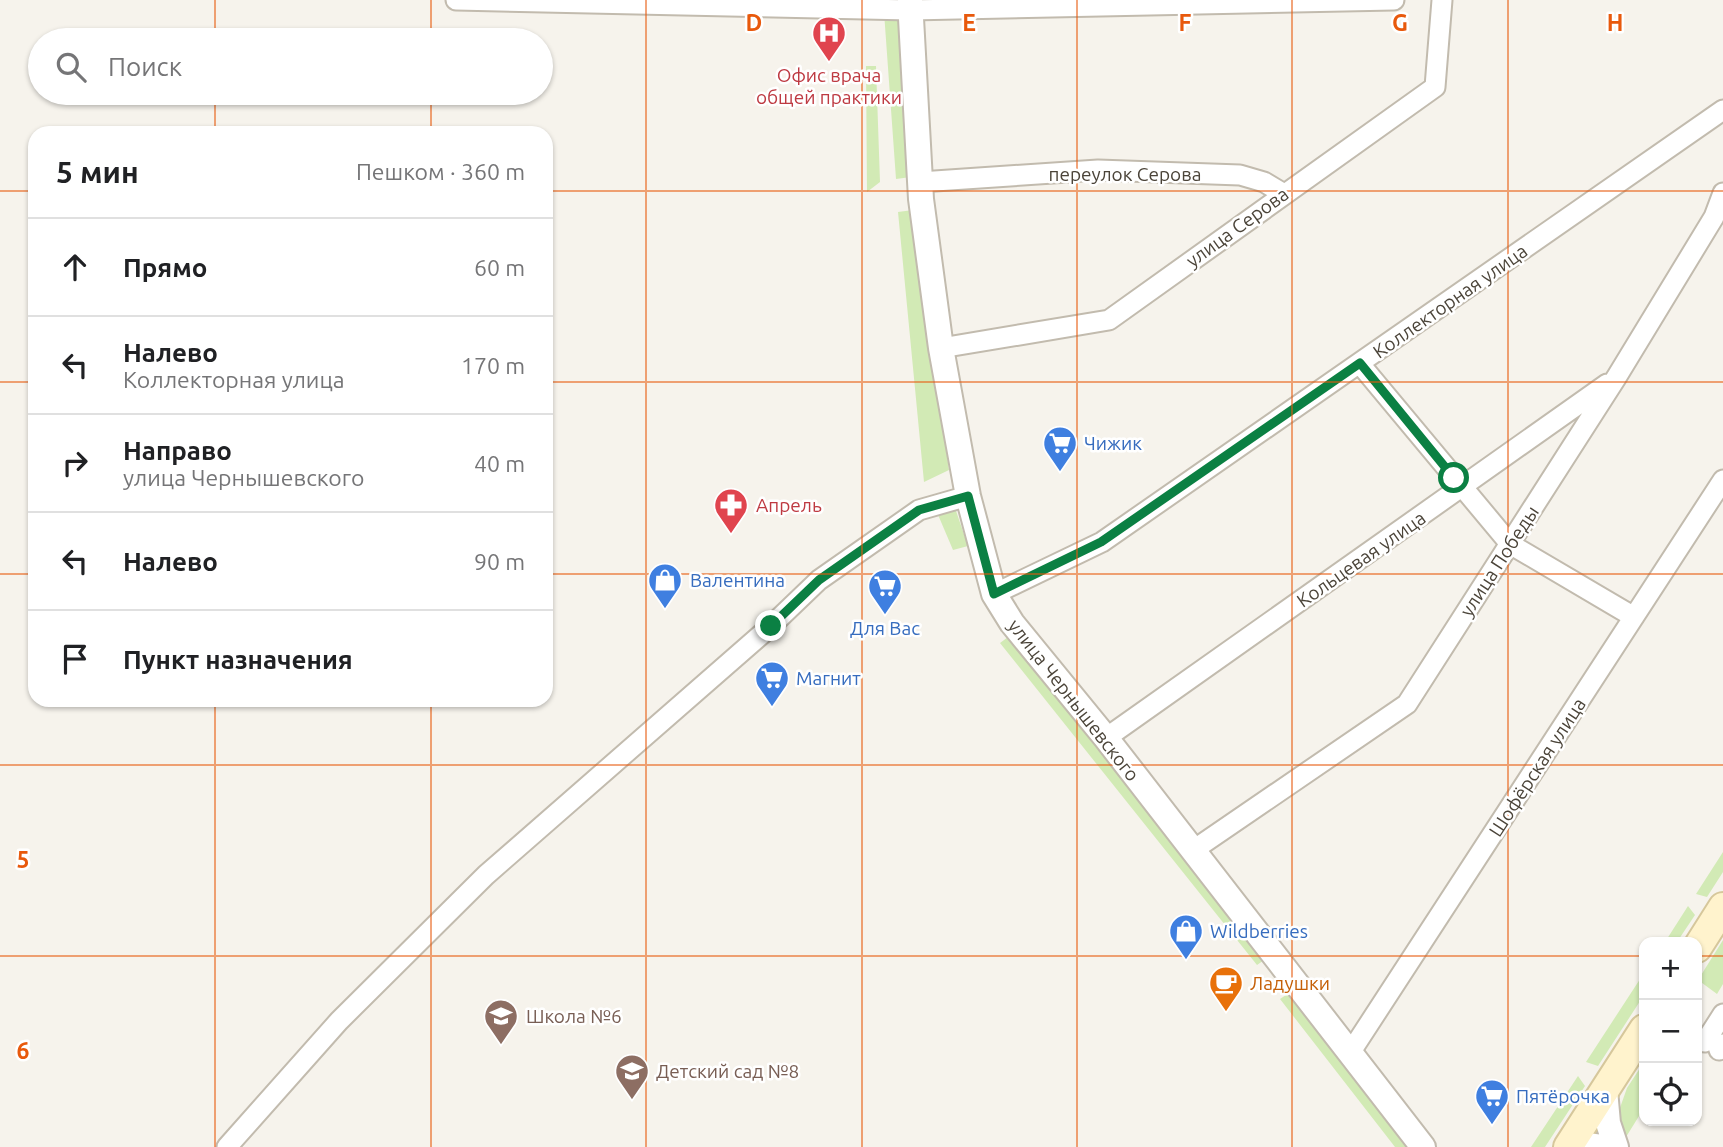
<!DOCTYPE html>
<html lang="ru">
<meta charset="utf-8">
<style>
body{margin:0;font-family:Ubuntu,sans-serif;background:#f2f2f2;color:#202124}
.controls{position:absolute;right:21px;bottom:21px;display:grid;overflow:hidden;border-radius:14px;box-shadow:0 2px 5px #0004}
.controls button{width:63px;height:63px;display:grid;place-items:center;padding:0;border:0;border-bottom:2px solid #e0e0e0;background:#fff;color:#202124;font:35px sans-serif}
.stop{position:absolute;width:21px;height:21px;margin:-16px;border:5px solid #0b8043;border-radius:50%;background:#fff}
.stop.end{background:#0b8043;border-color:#fff;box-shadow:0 2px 7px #0008}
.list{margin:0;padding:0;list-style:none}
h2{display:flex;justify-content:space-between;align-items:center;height:91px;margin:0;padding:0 28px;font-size:30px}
h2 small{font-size:23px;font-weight:400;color:#757577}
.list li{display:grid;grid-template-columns:46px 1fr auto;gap:21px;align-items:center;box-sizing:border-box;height:98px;padding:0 28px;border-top:2px solid #e0e0e0}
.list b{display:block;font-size:26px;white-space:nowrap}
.list p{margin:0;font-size:23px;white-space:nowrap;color:#757577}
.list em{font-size:23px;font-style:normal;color:#757577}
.icon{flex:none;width:38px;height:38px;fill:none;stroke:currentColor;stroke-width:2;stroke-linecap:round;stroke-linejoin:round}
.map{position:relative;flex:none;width:1723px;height:1147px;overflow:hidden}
.search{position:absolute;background:#fff;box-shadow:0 2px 5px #0004;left:28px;top:28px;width:525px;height:77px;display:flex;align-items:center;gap:18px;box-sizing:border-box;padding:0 24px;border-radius:38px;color:#757577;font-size:26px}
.panel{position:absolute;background:#fff;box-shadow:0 2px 5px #0004;left:28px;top:126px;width:525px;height:581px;border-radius:21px}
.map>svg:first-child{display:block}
.green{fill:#d2eab5}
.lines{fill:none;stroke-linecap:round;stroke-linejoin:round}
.minor-casing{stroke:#c2bbae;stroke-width:23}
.tertiary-casing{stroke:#c2bbae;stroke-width:28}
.secondary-casing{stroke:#d6c79b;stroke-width:32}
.minor{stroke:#fff;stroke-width:19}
.tertiary{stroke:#fff;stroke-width:24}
.secondary{stroke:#fff3cd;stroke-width:28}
.route{stroke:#0b8043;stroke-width:9}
.grid{fill:none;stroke:#e8590c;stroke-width:2;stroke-opacity:0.55}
.labels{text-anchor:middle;stroke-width:5;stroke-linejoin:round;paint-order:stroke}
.health-label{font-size:19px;fill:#be3a42;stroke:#fff}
.street-label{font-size:19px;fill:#4b4439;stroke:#fff}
.shop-label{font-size:19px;fill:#366cbe;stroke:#fff;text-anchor:start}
.food-label{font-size:19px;fill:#c56008;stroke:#fff;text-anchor:start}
.education-label{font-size:19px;fill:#785e54;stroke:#fff;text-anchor:start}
.grid-label{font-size:23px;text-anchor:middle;font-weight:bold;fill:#e8590c;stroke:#fff;stroke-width:5;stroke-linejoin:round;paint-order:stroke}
</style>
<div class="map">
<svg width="1723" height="1147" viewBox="0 0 1723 1147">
<rect width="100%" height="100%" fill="#f6f3ec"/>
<path class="green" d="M 884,12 L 899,17 L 911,177 L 896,179 Z
M 866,66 L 876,66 L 880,182 L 867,192 Z
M 913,210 L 949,470 L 924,482 L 898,212 Z
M 954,505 L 968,546 L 953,550 L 936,510 Z
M 1012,634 L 1267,958 L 1257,965 L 1000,643 Z
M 1723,852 L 1723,872 L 1707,897 L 1696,894 Z
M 1688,906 L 1695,915 L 1677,942 L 1665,942 Z
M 1723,940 L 1723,984 L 1717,994 L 1698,980 Z
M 1644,973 L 1644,995 L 1598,1066 L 1586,1062 Z
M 1292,991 L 1412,1147 L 1395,1147 L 1280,999 Z
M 1644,1062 L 1644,1108 L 1626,1137 L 1616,1119 L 1627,1088 Z
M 1578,1076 L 1585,1086 L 1545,1147 L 1531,1147 Z"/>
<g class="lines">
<g class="minor-casing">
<path id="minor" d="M 456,0 L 910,10 L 1394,0
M 920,182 L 1098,170 L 1240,175 L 1264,182 L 1284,194
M 941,348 L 1109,320 L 1435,87 L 1442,0
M 1360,364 L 1510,544 L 1634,617
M 994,594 L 1102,542 L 1723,110
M 1106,738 L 1607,384
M 1192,851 L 1407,704 L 1616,378 L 1714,217 L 1723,193
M 1705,1042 L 1723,1014
M 1719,1050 L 1723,1044
M 1350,1053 L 1723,480
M 227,1147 L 339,1021 L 486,875 L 771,626 L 819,580 L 919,510 L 968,496"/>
</g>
<g class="tertiary-casing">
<path id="tertiary" d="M 910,0 L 921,199 L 941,348 L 968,496 L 994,594 L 1012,623 L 1106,738 L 1423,1147
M 1605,1090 L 1608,1123 L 1616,1147
M 1571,1143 L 1602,1147"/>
</g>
<g class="secondary-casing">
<path id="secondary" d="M 1697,948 L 1723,907
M 1568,1147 L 1644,1029"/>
</g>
<use href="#minor" class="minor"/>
<use href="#tertiary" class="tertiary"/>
<use href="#secondary" class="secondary"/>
</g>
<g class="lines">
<path class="route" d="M 771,626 L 819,580 L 919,510 L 968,496 L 994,594 L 1101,542 L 1360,363 L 1454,478"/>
</g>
<path class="grid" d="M 215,0 L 215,40M 431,0 L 431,40M 646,0 L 646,1147M 862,0 L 862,1147M 1077,0 L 1077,1147M 1292,0 L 1292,1147M 1508,0 L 1508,1147M 215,93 L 215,133M 431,93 L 431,133M 0,191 L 35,191M 546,191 L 1723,191M 0,382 L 35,382M 546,382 L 1723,382M 0,574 L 35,574M 546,574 L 1723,574M 215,700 L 215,1147M 431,700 L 431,1147M 0,765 L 1723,765M 0,956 L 1644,956M 1697,956 L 1723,956"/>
<defs>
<g id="hospital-pin" transform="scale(1.75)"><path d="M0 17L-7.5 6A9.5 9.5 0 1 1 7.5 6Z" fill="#e0444e" stroke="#fff"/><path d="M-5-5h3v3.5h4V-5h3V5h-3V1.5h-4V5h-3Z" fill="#fff"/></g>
<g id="supermarket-pin" transform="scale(1.75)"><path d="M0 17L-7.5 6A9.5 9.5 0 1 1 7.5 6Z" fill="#3f7fe0" stroke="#fff"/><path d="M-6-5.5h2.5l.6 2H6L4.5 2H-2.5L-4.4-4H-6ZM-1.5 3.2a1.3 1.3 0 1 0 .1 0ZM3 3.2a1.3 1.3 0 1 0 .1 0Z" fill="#fff"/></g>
<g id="pharmacy-pin" transform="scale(1.75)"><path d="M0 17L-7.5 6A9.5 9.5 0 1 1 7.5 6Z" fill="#e0444e" stroke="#fff"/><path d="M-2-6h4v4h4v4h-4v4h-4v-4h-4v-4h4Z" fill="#fff"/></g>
<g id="shop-pin" transform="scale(1.75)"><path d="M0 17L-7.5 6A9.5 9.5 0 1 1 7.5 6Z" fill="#3f7fe0" stroke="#fff"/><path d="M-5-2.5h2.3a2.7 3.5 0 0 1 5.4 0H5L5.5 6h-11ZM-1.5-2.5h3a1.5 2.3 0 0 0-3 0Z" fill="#fff"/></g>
<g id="cafe-pin" transform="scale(1.75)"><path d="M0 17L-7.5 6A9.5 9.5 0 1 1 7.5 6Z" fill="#e8710a" stroke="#fff"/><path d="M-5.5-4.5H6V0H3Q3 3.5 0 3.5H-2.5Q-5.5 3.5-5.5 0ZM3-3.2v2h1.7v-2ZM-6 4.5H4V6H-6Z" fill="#fff"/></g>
<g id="school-pin" transform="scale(1.75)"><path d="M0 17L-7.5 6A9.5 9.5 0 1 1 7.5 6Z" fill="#8d6e63" stroke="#fff"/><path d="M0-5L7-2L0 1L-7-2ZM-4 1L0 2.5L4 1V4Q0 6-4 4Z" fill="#fff"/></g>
</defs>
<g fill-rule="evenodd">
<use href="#hospital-pin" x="829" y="33"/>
<use href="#supermarket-pin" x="1060" y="443"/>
<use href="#pharmacy-pin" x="731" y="505"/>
<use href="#shop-pin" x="665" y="580"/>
<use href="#supermarket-pin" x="885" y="586"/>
<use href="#supermarket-pin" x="772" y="678"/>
<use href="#shop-pin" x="1186" y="931"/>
<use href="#cafe-pin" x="1226" y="983"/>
<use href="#school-pin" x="501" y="1016"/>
<use href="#school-pin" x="632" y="1071"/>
<use href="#supermarket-pin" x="1492" y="1096"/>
</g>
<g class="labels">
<g class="health-label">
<text x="829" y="82">Офис врача<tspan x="829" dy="22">общей практики</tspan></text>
<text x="756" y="512" text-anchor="start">Апрель</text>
</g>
<g class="street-label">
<text x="1125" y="181">переулок Серова</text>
<text transform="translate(1237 227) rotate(-36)" y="7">улица Серова</text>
<text transform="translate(1450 301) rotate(-35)" y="7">Коллекторная улица</text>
<text transform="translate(1361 559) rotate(-35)" y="7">Кольцевая улица</text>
<text transform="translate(1499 561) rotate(-57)" y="7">улица Победы</text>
<text transform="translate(1074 700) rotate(52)" y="7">улица Чернышевского</text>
<text transform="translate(1537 767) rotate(-57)" y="7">Шофёрская улица</text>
</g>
<g class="shop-label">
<text x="1084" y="450">Чижик</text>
<text x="690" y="587">Валентина</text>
<text x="885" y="635" text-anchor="middle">Для Вас</text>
<text x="796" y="685">Магнит</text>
<text x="1210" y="938">Wildberries</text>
<text x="1516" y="1103">Пятёрочка</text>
</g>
<g class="food-label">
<text x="1250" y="990">Ладушки</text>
</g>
<g class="education-label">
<text x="526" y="1023">Школа №6</text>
<text x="656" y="1078">Детский сад №8</text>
</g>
</g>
<g class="grid-label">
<text x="754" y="31">D</text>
<text x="969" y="31">E</text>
<text x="1185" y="31">F</text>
<text x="1400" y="31">G</text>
<text x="1615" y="31">H</text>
<text x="23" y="868">5</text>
<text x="23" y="1059">6</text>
</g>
</svg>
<div class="controls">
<button>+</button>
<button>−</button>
<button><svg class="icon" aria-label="locate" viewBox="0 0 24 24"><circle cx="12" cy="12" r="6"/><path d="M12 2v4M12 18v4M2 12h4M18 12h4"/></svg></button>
</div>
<div class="stop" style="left:1454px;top:478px"></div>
<div class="stop end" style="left:771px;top:626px"></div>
<div class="search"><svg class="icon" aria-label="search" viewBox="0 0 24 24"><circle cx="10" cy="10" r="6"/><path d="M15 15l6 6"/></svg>Поиск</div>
<section class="panel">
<h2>5 мин<small>Пешком · 360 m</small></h2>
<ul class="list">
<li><svg class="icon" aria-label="ahead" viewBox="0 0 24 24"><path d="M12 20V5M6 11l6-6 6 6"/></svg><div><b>Прямо</b></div><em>60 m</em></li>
<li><svg class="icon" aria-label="left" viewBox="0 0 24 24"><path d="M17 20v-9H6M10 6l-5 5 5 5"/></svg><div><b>Налево</b><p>Коллекторная улица</p></div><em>170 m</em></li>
<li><svg class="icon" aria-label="right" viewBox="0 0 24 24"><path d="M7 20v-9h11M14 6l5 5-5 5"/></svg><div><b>Направо</b><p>улица Чернышевского</p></div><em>40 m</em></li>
<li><svg class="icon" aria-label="left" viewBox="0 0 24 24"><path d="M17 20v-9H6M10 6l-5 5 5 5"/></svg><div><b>Налево</b></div><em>90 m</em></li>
<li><svg class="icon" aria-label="arrive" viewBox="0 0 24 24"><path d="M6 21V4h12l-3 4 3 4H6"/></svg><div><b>Пункт назначения</b></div></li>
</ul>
</section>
</div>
